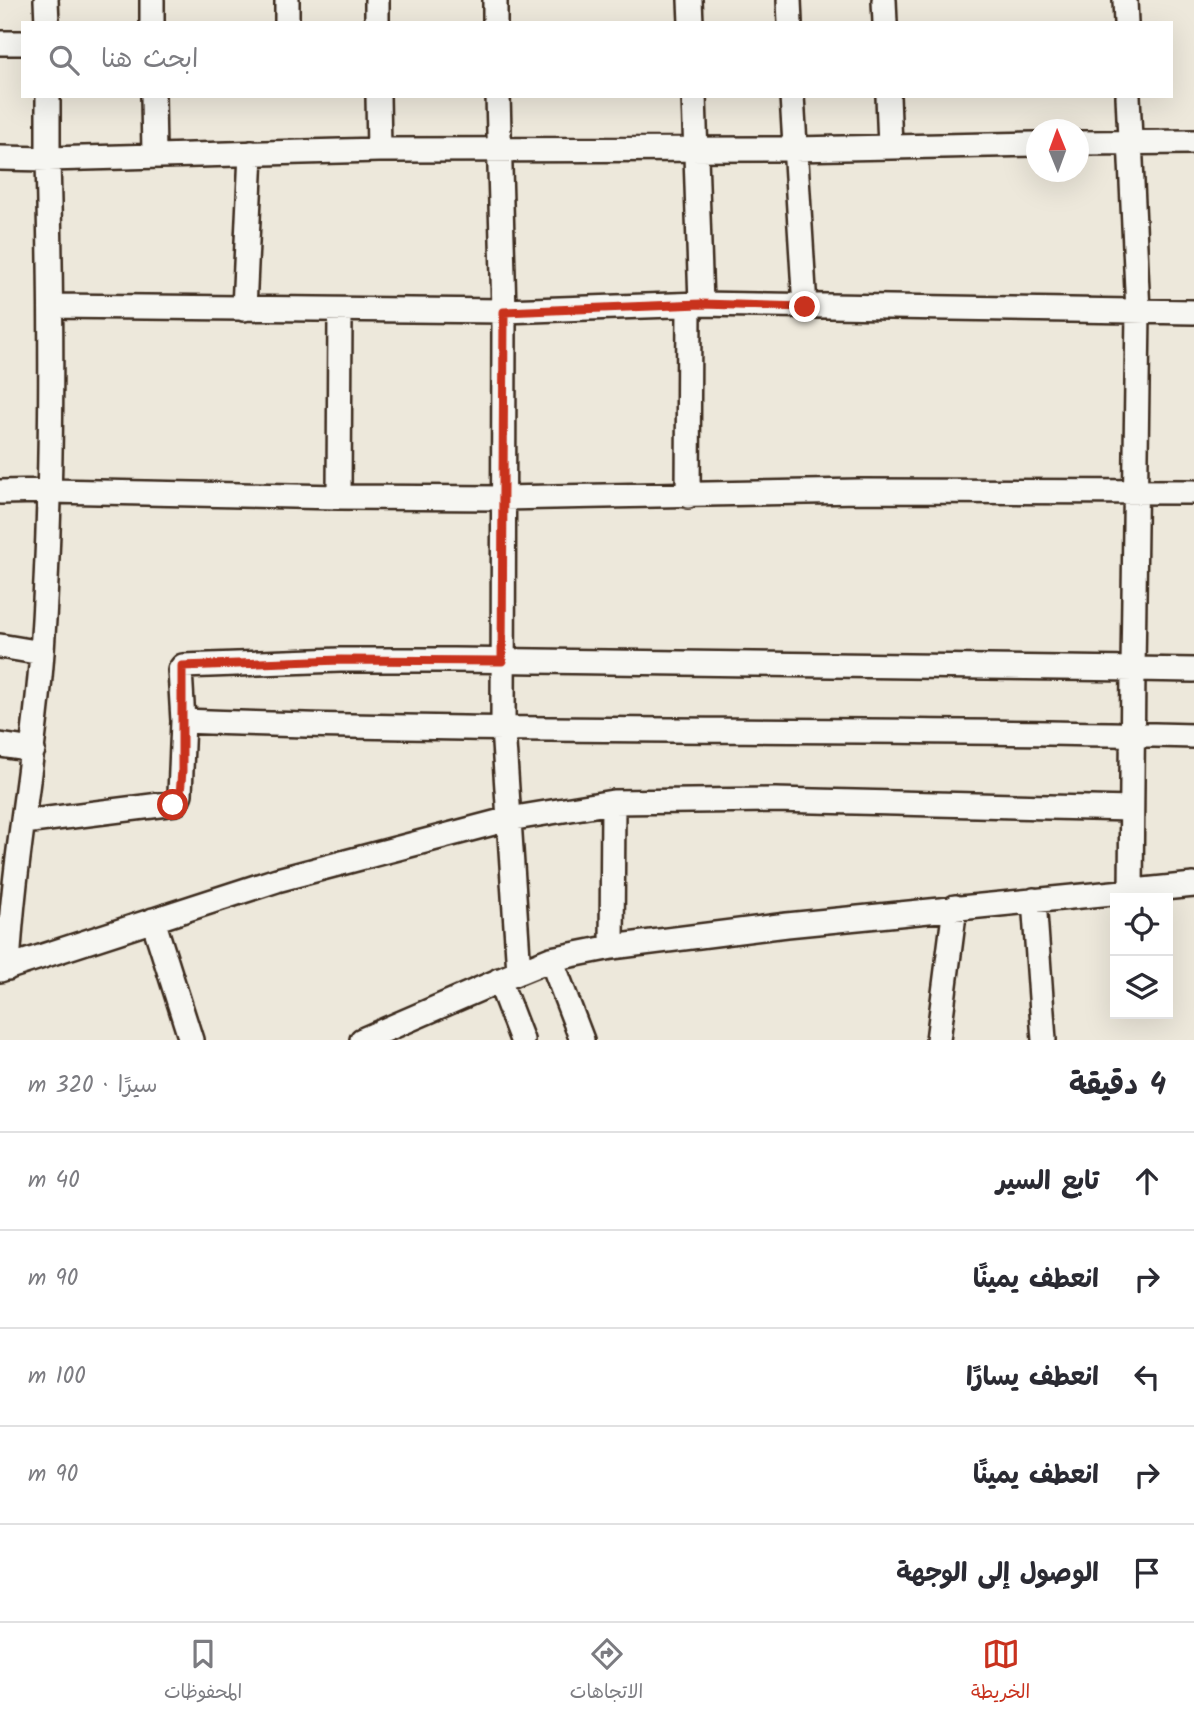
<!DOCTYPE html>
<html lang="ar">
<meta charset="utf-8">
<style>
body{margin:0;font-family:Kalam,"Playpen Sans Arabic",sans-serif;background:#f7f7f7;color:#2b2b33;direction:rtl}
.controls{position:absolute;right:21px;bottom:21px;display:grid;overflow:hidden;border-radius:0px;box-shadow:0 7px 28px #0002}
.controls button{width:63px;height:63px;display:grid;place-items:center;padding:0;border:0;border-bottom:2px solid #e1e1e2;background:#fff;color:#2b2b33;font:35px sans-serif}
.compass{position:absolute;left:1026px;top:119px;width:63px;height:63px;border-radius:50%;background:#fff;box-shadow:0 7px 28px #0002;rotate:359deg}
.stop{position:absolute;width:21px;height:21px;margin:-16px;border:5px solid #c8321e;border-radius:50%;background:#fff}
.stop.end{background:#c8321e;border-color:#fff;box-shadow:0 2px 7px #0008}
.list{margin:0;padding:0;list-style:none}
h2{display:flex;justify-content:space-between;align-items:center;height:91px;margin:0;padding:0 28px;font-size:30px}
h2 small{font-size:23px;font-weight:400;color:#7c7c81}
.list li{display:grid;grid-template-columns:46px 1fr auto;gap:21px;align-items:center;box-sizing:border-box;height:98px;padding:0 28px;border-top:2px solid #e1e1e2}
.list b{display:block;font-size:26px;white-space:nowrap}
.list em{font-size:23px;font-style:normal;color:#7c7c81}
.icon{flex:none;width:38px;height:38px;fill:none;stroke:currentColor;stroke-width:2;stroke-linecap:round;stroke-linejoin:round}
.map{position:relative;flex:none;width:1194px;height:1040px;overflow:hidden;direction:ltr}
.search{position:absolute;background:#fff;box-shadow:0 7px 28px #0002;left:21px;right:21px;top:21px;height:77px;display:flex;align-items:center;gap:18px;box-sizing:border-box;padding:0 24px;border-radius:0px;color:#7c7c81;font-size:26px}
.sheet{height:581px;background:#fff}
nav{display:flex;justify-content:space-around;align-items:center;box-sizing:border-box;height:98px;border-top:2px solid #e1e1e2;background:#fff;font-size:19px;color:#7c7c81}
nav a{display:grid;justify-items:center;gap:4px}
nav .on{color:#c8321e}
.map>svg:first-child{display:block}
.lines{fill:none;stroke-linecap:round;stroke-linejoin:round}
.minor-casing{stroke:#3b2a1e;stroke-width:28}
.minor{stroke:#f6f6f2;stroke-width:23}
.route{stroke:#c8321e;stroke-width:9}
</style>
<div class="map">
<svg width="1194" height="1040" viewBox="0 0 1194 1040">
<rect width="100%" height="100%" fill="#ede8db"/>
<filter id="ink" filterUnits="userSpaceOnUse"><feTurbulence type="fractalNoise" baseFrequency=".0143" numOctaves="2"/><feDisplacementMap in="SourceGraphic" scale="14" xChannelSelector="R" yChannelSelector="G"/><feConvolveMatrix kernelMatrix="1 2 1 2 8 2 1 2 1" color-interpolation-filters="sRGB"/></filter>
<g filter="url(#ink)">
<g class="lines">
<g class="minor-casing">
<path id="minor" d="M 46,0 L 47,23
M 152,0 L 152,23
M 287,0 L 287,23
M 377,0 L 377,23
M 495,0 L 495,23
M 690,0 L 691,23
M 789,0 L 790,23
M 884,0 L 885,23
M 1125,0 L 1126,23
M 0,43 L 23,43
M 48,96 L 48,159 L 379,150 L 794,149 L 1036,144
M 153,96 L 154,155
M 378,96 L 379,150
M 498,96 L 504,311 L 503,728 L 519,972 L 551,959 L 612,947
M 694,96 L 701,304
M 792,96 L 805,307
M 888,96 L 890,147
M 1078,143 L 1194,142
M 0,158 L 48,159 C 52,323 53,487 42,652 C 35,757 13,862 8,968
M 52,306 L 504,311 L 701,304 L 1194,312
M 244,309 L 251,153
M 0,492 L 51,491 L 339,497 L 502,498 L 860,491 L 1194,492
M 688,496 L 689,305
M 339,497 L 340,311
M 0,646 L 42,653
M 183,721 L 180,670 L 183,666 L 340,660 L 453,660 L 1133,669 L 1138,312 L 1128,96
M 0,745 L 33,750
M 613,802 L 612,947 L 787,925 L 1194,885
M 24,822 L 176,803 L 180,794 L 183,721 C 520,734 857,727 1194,736
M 1131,891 L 1133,669 L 1194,670
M 1034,900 L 1044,1040
M 153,920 L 191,1040
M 551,959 L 582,1040
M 0,970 L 277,880 L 509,819 L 613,802 L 775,800 L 1131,809
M 499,980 L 522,1040
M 362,1040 L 519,972
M 938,1040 L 955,907"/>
</g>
<use href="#minor" class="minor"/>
</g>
</g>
<g class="lines" filter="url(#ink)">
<path class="route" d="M 173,805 L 180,794 L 182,771 L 182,666 L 340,660 L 502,661 L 504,312 L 701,304 L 805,307"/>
</g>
</svg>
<div class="controls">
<button><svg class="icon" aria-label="locate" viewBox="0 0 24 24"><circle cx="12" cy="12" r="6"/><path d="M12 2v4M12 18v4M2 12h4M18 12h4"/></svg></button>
<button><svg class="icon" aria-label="layers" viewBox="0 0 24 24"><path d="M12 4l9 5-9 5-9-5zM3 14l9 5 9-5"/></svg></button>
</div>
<svg class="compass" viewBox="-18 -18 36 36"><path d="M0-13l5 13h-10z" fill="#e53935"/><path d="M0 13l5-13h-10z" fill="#7c7c81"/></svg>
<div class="stop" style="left:173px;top:805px"></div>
<div class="stop end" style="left:805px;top:307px"></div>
<div class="search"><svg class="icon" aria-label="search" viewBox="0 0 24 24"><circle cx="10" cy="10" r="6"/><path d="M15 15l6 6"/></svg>ابحث هنا</div>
</div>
<section class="sheet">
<h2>4 دقيقة<small>سيرًا · 320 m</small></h2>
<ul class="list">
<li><svg class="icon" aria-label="ahead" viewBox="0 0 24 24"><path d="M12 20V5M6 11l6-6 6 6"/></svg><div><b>تابع السير</b></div><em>40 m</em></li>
<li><svg class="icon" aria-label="right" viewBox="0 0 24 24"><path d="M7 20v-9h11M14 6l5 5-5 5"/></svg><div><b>انعطف يمينًا</b></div><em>90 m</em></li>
<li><svg class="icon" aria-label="left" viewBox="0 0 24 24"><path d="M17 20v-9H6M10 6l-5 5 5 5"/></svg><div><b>انعطف يسارًا</b></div><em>100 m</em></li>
<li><svg class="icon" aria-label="right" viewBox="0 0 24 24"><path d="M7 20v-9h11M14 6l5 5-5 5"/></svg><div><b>انعطف يمينًا</b></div><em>90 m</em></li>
<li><svg class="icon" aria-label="arrive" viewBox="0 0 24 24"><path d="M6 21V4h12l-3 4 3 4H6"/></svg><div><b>الوصول إلى الوجهة</b></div></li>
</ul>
</section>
<nav>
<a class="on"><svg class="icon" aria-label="map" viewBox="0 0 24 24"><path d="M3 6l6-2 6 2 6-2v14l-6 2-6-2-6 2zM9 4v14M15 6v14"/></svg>الخريطة</a>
<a><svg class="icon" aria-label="directions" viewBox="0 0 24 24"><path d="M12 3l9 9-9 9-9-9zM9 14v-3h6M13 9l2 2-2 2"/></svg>الاتجاهات</a>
<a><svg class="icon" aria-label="saved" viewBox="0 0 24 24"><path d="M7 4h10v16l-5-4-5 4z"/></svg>المحفوظات</a>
</nav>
